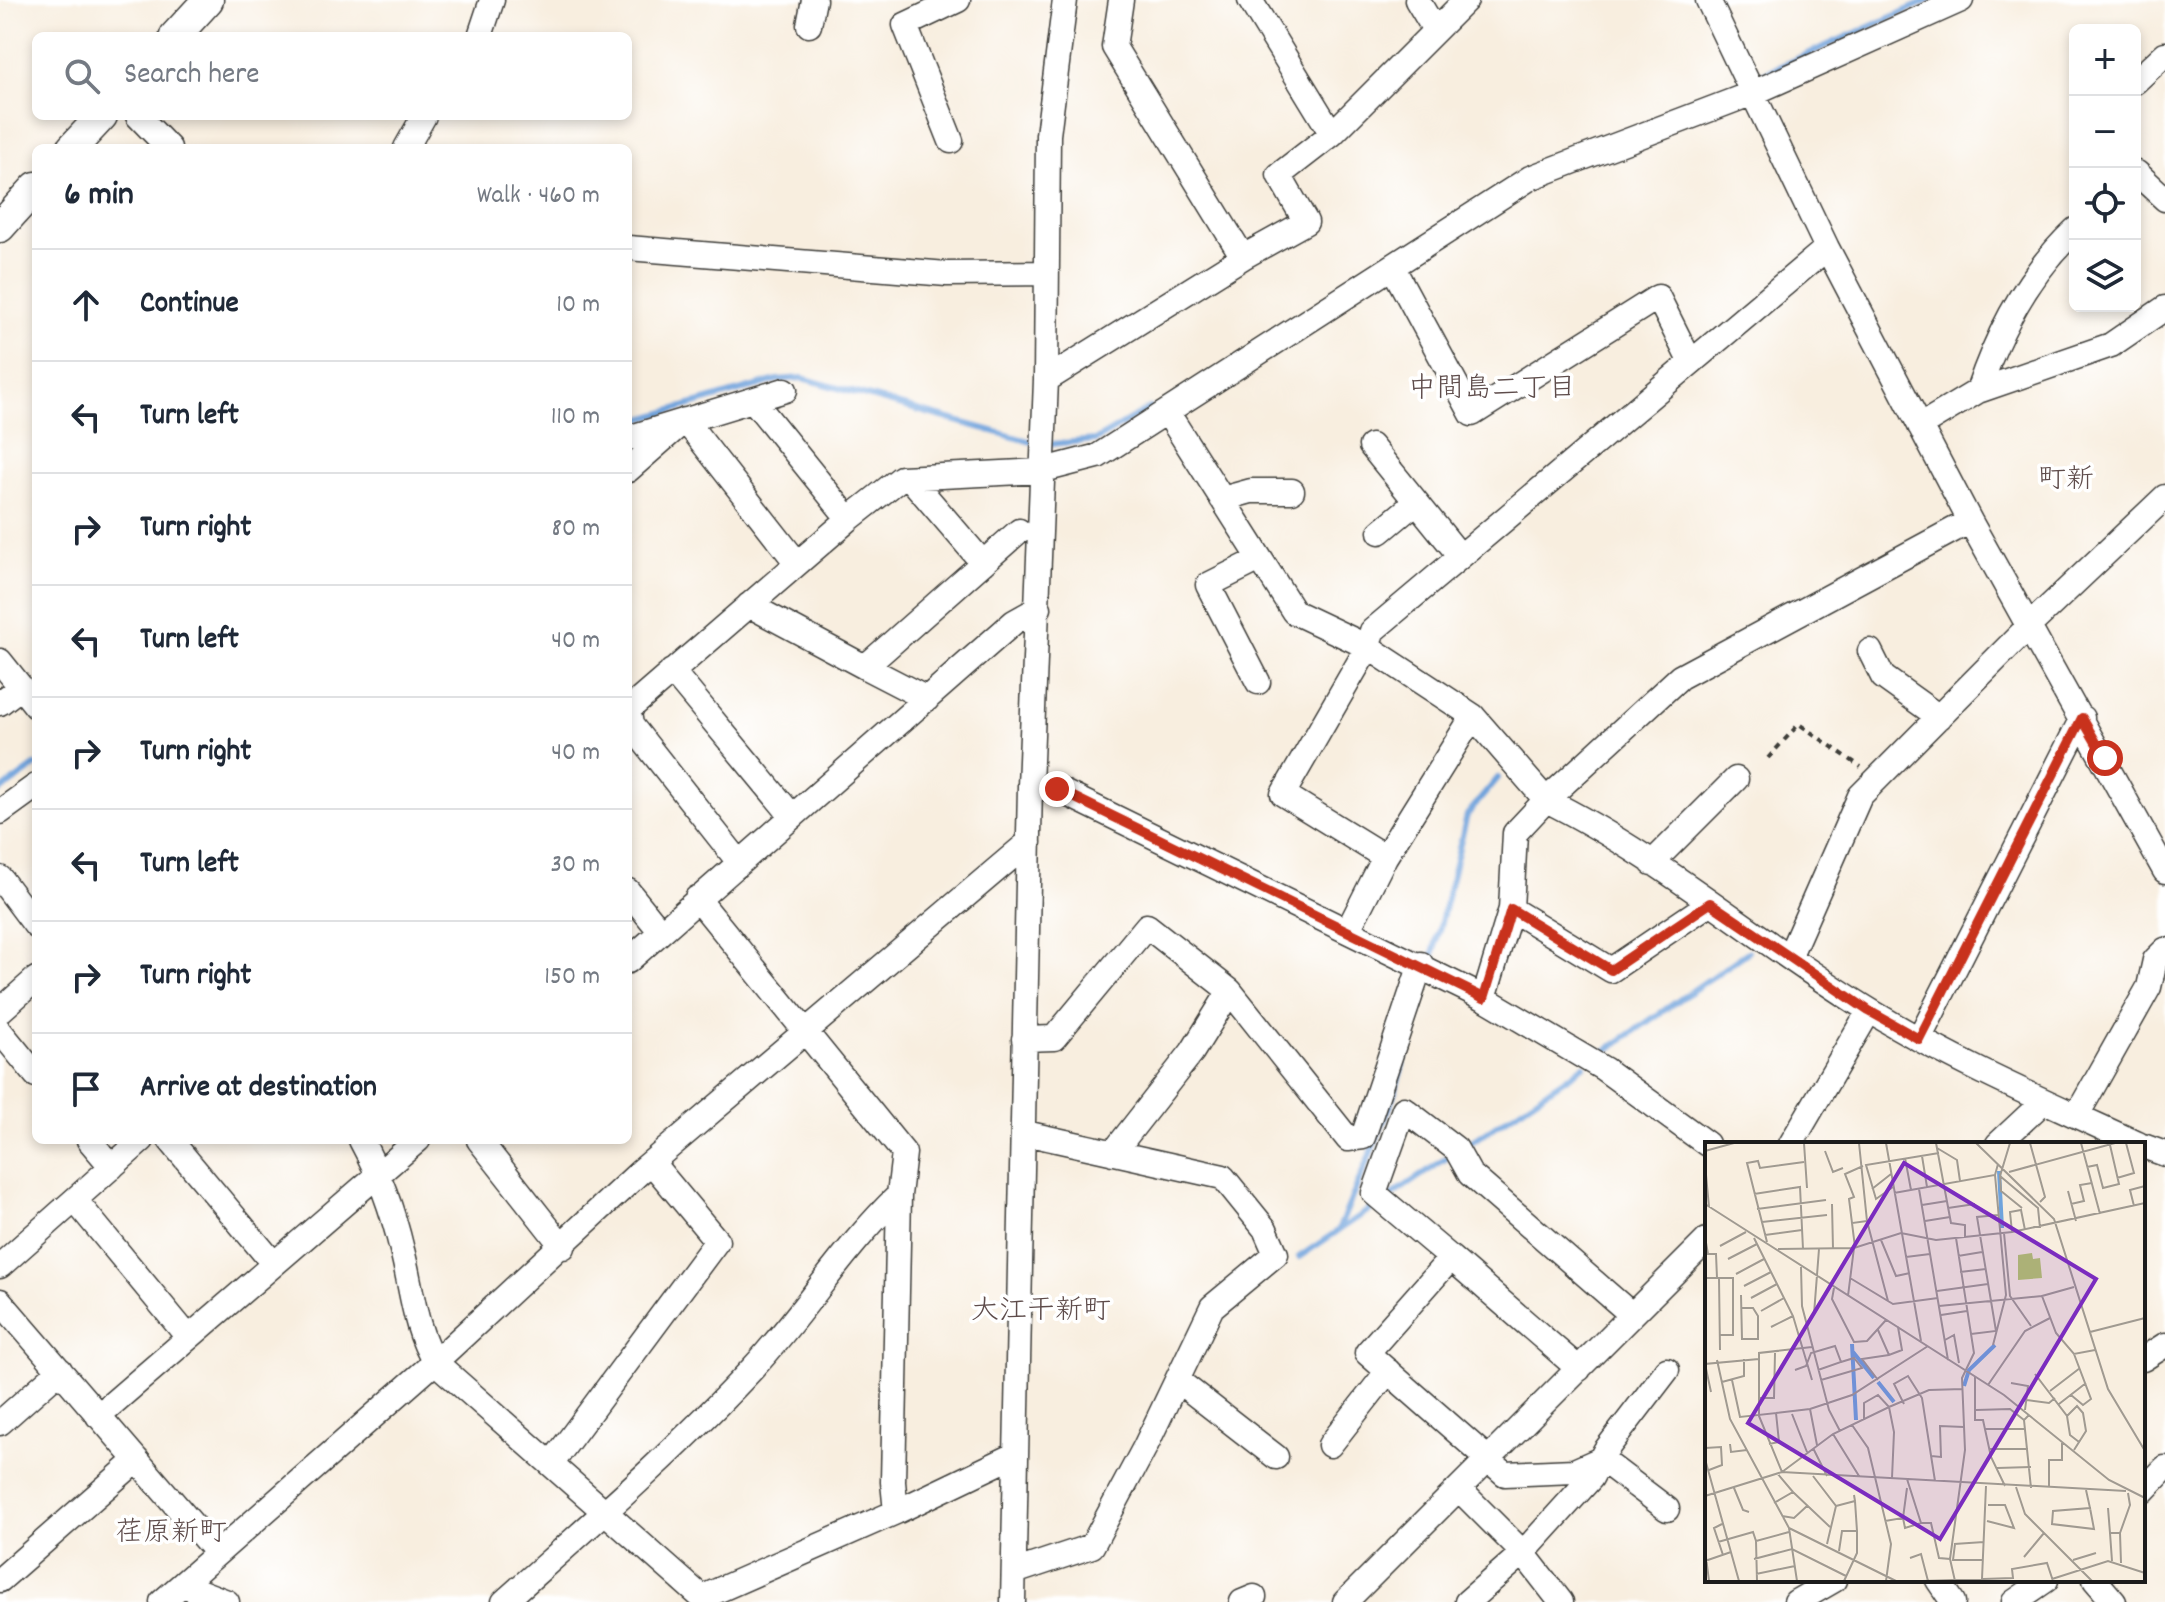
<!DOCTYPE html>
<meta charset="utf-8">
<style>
body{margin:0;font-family:Dekko,"Klee One",sans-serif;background:#f6f6f7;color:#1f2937}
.controls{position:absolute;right:24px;top:24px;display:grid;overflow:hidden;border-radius:12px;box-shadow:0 4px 12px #0003}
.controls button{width:72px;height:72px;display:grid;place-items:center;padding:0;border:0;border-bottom:2px solid #e0e1e3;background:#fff;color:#1f2937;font:40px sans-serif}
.stop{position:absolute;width:24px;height:24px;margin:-18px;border:6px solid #c8321e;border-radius:50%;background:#fff}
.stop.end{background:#c8321e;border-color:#fff;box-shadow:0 2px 8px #0008}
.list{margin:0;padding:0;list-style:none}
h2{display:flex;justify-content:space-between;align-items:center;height:104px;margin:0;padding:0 32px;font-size:34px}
h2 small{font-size:26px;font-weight:400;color:#747a83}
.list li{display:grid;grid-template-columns:52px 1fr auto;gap:24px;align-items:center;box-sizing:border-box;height:112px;padding:0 32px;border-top:2px solid #e0e1e3}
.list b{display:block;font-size:30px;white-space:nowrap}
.list em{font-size:26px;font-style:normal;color:#747a83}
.icon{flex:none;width:44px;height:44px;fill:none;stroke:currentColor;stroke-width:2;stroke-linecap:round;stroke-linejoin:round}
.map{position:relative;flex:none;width:2165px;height:1602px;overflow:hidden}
.search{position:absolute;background:#fff;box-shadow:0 4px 12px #0003;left:32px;top:32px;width:600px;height:88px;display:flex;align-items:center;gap:20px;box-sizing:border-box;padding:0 28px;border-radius:12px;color:#747a83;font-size:30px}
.panel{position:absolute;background:#fff;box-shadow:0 4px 12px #0003;left:32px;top:144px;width:600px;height:1000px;border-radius:12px}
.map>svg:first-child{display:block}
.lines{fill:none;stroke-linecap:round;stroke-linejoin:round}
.stream{stroke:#6fa3dc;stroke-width:6}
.minor-casing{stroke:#3d3c39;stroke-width:27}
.major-casing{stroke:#3d3c39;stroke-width:33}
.path{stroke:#3d3c39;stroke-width:4;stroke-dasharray:6 6;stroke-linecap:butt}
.minor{stroke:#fff;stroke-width:24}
.major{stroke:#fff;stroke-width:30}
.route{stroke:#c8321e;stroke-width:10}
.labels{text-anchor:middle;stroke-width:7;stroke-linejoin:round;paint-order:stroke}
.neighbourhood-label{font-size:28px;fill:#5e4c4b;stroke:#fff}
.inset-river{fill:none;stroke:#6fa3dc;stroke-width:4}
.inset-road{fill:none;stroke:#a09a91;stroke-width:2}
.view{fill:#7b2cbf;fill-opacity:0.15;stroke:#7b2cbf;stroke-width:4}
.inset-edge{fill:none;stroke:#1c1c1c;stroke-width:4}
</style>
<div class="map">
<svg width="2165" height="1602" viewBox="0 0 2165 1602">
<rect width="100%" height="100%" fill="#fff"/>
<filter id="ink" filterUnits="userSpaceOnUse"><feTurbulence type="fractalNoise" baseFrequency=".0125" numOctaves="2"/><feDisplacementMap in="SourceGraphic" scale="16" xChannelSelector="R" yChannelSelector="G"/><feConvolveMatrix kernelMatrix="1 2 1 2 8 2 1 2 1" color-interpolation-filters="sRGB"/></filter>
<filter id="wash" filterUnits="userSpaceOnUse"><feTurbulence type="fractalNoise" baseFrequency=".006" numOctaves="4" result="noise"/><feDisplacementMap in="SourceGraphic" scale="32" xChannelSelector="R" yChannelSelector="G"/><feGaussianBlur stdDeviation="1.8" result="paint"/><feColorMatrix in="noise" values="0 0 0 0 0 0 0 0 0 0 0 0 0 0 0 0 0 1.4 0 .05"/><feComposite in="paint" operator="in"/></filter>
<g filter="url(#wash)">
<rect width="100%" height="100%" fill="#f8eedf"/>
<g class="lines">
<path class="stream" d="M 1751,79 L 1930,0
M 1695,102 L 1740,84
M 628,423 L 777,380 L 802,378 L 1039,444
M 1051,444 L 1096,440 L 1150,408
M 0,791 L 36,765
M 1430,967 L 1467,815 L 1498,778
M 1597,1057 L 1748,952
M 1461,1149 L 1584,1066
M 1388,1198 L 1451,1155
M 1338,1231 L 1392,1102 L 1425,989
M 1299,1257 L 1378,1204"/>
</g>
</g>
<g filter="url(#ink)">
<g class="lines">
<g class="minor-casing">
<path id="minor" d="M 1121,0 L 1114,47 L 1243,257
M 1250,0 L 1332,134
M 1417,0 L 1435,30
M 1708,0 L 1827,248 L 1970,521 L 2165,871
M 809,25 L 814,0
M 480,36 L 492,0
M 2135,82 L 2165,54
M 138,116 L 169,148
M 951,141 L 905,25 L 958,0
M 406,148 L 424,116
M 2137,173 L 2165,199
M 628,248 L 947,274 L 1045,273
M 1393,268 L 1472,414 L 1658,297 L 1690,361
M 1046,380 L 1243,257 L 1306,222 L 1279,175 L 1332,134 L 1466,0
M 1978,391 L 2111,345 L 2165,308
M 753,400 L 849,519
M 1167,412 L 1294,612 L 1368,647 L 1473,716 L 1546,800 L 1515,833 L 1511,909 L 1611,970 L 1710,903
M 1920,426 L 1978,391 C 1998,332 2029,273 2075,230
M 628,438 L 785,390
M 1371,446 L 1460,556
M 628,470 L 685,420 L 797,563
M 910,478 L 983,563
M 1222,499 L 1251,491 L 1292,491
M 1970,521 L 1680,677 L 1546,800 C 1662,857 1761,945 1872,1012 C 1956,1063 2049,1103 2138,1144
M 1380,532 L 1416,502
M 749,605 L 865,667
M 1870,651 L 1883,677 L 1939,717
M 0,661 L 36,706
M 672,671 L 792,816
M 1258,682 L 1208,585 L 1260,559
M 927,699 L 865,667 L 1019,531
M 0,703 L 21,687
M 628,706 L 631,725 L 739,862
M 628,710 L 849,519 L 901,478 L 1040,471 L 1098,456 L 1530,178 L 1753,93 L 1961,0
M 1473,716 L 1385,857 L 1283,794 L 1368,647 L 1372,631 L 1827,248
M 1030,786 L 1057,789 L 1484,998 L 1604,1069 L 1707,1144
M 0,812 L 36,786
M 1652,863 L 1736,779
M 0,878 L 36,926
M 628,891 L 661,932
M 697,898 L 904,1153 L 899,1195 L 893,1482 L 896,1512
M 1348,930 L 1385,857
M 1790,955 L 1860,796 L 2030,625 L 2165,497
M 628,961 L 1014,622 L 1039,608
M 1230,991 L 1348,1139 L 1363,1137 L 1421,964
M 1484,998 L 1511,909
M 0,1011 L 36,979
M 0,1031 L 36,1075
M 1024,1039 L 1054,1038 L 1147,926 L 1230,991 L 1192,1052 L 1113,1153
M 1919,1039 L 2082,718
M 2077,1115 L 2149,987 L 2155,960 L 2165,950
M 89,1140 L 112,1167
M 170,1140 L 273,1263
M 361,1140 C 380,1175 393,1212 402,1250 C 412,1288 414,1329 435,1362 L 707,1602
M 479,1140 L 563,1247
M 1791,1144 L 1869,1011
M 1998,1144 L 2044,1101
M 2143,1146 L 2165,1154
M 75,1200 L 188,1337
M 1451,1258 L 1374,1193 L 1404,1109 L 1456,1149 L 1470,1174 L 1632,1315
M 0,1266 L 142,1140
M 0,1301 L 216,1552
M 2143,1359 L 2165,1345
M 1579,1369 L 1451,1258 L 1367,1353 L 1505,1474 L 1574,1471 L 1601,1459 L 1667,1509
M 1177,1380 L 1276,1457
M 98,1416 L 418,1140
M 0,1423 L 60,1370
M 1330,1445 L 1388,1371
M 552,1463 L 717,1241 L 652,1163
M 1459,1489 L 1523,1553 L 1561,1602
M 2143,1491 L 2165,1468
M 1014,1572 L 1092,1546 L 1145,1447 L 1212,1307 L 1276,1254 L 1265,1229 L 1223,1177 L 1025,1133
M 0,1580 L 137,1460
M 1938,1580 L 1953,1602
M 2095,1580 L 2114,1602
M 183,1585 L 227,1602
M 703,1597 L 896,1512 L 1015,1455
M 162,1602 L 435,1362 L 641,1171 L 1029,842
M 504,1602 C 589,1526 676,1451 753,1368 C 805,1312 844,1247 899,1195
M 1013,1602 L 1030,786 L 1046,380 L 1048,135 L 1065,0
M 1242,1602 L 1254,1597
M 1345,1602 L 1707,1240
M 1467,1602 L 1523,1553 L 1591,1478 L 1605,1451 L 1667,1370
M 1796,1602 L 1834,1580
M 2014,1602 L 2046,1580"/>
</g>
<g class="major-casing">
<path id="major" d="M 175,36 L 208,0
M 72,148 L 102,116
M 0,227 L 36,187"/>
</g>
<path class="path" d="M 1768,758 L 1799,724 L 1861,767"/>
<use href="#minor" class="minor"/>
<use href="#major" class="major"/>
</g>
</g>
<g class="lines" filter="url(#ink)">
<path class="route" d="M 1057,789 L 1484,998 L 1511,909 L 1611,970 L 1710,903 L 1869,1011 L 1919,1039 L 2082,718 L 2105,758"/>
</g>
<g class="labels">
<g class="neighbourhood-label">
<text x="1492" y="396">中間島二丁目</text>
<text x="2066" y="487">町新</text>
<text x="1041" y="1318">大江干新町</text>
<text x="171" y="1540">荏原新町</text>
</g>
</g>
<g transform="translate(1705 1142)">
<rect width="440" height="440" fill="#f8eedf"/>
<path d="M 327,111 L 328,117 L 335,116 L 337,136 L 313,138 L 313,113 Z" fill="#b6c86c"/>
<path class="inset-river" d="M 294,29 L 297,86M 147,202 L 151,278M 148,210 L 169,236M 173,240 L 189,260M 259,244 L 264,228 L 290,203"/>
<path class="inset-road" d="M 99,1 L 102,46M 154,1 L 162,79 L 183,159M 181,1 L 216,199M 231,1 L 246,81 L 260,83 L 260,95M 271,1 L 349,77 L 403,247 L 440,309M 325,1 L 340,55 L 335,60M 376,1 L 395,72M 232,6 L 252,18 L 255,39M 0,9 L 29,1M 120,9 L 128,30 L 138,26M 217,14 L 222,45M 200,16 L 206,48M 0,22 L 4,65M 382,25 L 392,23 L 398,46 L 414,42 L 405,3M 304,30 L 410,1M 295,34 L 305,1M 412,36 L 429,31 L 421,1M 188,45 L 171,57 L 161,23 L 234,11M 167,47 L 186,32M 214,47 L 243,218M 363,49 L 371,79M 189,51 L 290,33 L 293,22M 49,52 L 95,45 L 98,107M 0,62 L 299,253 L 404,338 L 440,356M 127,62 L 128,107M 366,62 L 379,59 L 375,43 L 387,41M 217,63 L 242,59M 429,64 L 425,48 L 440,44M 243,66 L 270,62M 317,66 L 296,49 L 295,34 L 333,66 L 335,86M 52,67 L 121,58M 220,79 L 245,75M 57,80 L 122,73M 147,81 L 144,57 L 149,55 L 140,32 L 158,24M 307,90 L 305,70 L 316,68 L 320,88M 299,91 L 305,154 L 326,184M 60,93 L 97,88M 0,95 L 3,112 L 11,112 L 12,136M 49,96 L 88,174 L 107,238M 176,98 L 191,134 L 205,131M 62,100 L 42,21 L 53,19 L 55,26 L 99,20M 15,104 L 41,90M 150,105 L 147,81 L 162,79M 73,107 L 149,106 L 196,91 L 231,98 L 307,90 L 440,61M 253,114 L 277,110M 201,115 L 225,112M 23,117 L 52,102M 96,125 L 97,164 L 124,268 L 135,289M 255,130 L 281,127M 31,132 L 59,117M 0,136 L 28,136 L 28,193 L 15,193M 14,136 L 15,208M 145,136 L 188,162 L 233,156M 39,144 L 66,130M 369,145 L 337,154 L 351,191 L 369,212 L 390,208M 129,146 L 127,157 L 149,200 L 162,199 L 181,178M 232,149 L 283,142M 36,153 L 37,197 L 53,197 L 53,174 L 48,166 L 36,166M 143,154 L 149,106M 46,156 L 72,142M 234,164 L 337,154M 56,169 L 79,156M 109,172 L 114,107M 236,173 L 262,169M 66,185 L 88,174M 173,188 L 184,213 L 197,208 L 193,185M 385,190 L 440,176M 266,192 L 291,189 L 272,75 L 293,73M 240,198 L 249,193 L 254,221M 288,203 L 301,153 L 290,33M 107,205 L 54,211 L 54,274 L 77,330 L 128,292 L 184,265 L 189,290 L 187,336M 12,218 L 25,277 L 84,386 L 92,439M 90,228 L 101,224 L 106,211 L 130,204 L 136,220 L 113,228M 330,232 L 362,274 L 365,293 L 374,300M 270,235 L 270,278 L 278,278 L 286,315 L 300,344M 27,238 L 35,275 L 71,271 L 74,300 L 64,302M 116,238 L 157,226 L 149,216 L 136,220M 173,238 L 157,217 L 184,213M 17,240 L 39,234 L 39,217M 306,241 L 323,244 L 320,268M 283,243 L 320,189 L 345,176M 345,249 L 375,226M 6,250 L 0,222 L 54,217M 366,253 L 378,263 L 386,257 L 369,212M 53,256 L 69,256 L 70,211M 322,258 L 344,261 L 350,256M 199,262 L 189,242 L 203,234 L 217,256 L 230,339M 354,262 L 381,241M 105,267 L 112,303M 271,268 L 305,267 L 319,278M 71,271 L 105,267 L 147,253 L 223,204M 87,272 L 102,310M 324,273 L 319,278 L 326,346M 362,274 L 372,264 L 378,271 L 381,289 L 369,308M 159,277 L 159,261 L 173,253 L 184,265 L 224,248 L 258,247M 147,283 L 163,306 L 186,402 L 181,439M 279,287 L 320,287M 128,292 L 154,334M 25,302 L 26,310 L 42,308M 0,306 L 16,305 L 17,323 L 4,328M 108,306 L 122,334M 284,307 L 323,307M 226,314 L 236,315 L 235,284 L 259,285M 0,317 L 34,439M 292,326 L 326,325M 72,331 L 88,350M 108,334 L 131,364 L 122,402M 202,337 L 216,381 L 226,381 L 234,416 L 245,417 L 250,439M 311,345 L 320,372 L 387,439M 29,346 L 38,368 L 44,370M 344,346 L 344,318 L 357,318 L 357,301M 381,348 L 385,366 L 348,369 L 347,382 L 389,387 L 385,366M 0,354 L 77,330 L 421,349M 69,361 L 88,350 L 125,385M 131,364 L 150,359 L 149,353M 403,366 L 405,391 L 415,391 L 416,421M 77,374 L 89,376 L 102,364M 198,376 L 200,386 L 216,381M 180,379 L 198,376 L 202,346M 282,379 L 309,386 L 300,363 L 283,363M 17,382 L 9,386 L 18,413M 84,386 L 191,439M 405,391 L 407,419M 415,391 L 425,363 L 423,351M 13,400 L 48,390 L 51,399M 249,402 L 279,400M 250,402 L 248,418 L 277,418M 0,407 L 4,439M 134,409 L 137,389 L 152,389 L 150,359M 319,415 L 339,391M 205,416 L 216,412 L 223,439M 49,417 L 87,407 L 141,434M 245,417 L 260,308 L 257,236 L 269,211 L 251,96M 368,418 L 391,411M 0,419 L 26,410M 51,432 L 90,424M 277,437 L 281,344M 347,437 L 403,419 L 440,431M 52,439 L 51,399 L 84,390M 139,439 L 152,411 L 152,389M 217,439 L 308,436 L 307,427 L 342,421 L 348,439"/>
<path class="view" d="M 199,21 L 391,137 L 235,397 L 43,281 Z"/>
<rect width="440" height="440" class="inset-edge"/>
</g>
</svg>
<div class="controls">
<button>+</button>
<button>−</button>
<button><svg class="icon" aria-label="locate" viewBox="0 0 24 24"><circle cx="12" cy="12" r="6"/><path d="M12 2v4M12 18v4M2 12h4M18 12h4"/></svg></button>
<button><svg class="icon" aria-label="layers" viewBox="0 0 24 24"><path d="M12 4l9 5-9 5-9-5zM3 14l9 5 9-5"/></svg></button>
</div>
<div class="stop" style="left:2105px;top:758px"></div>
<div class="stop end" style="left:1057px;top:789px"></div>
<div class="search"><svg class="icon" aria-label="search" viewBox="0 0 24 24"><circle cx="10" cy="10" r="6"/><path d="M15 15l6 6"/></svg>Search here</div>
<section class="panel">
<h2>6 min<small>Walk · 460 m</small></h2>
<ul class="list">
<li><svg class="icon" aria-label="ahead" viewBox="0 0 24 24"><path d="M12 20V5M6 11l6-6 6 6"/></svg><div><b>Continue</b></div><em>10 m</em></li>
<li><svg class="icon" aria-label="left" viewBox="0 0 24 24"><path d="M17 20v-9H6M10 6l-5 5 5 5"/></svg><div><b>Turn left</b></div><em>110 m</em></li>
<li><svg class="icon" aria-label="right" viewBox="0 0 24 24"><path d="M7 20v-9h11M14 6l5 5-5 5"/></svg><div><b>Turn right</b></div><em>80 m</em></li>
<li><svg class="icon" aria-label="left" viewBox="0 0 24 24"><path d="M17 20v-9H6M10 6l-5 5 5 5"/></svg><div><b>Turn left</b></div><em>40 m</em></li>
<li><svg class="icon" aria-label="right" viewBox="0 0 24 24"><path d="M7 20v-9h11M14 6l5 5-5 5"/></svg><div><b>Turn right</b></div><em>40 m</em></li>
<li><svg class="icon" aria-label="left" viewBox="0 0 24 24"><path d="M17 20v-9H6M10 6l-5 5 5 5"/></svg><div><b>Turn left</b></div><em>30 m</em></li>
<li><svg class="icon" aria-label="right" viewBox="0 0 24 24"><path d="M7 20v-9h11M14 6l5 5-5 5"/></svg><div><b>Turn right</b></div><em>150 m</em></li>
<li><svg class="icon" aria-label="arrive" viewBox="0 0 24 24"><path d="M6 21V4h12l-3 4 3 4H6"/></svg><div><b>Arrive at destination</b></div></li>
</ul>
</section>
</div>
